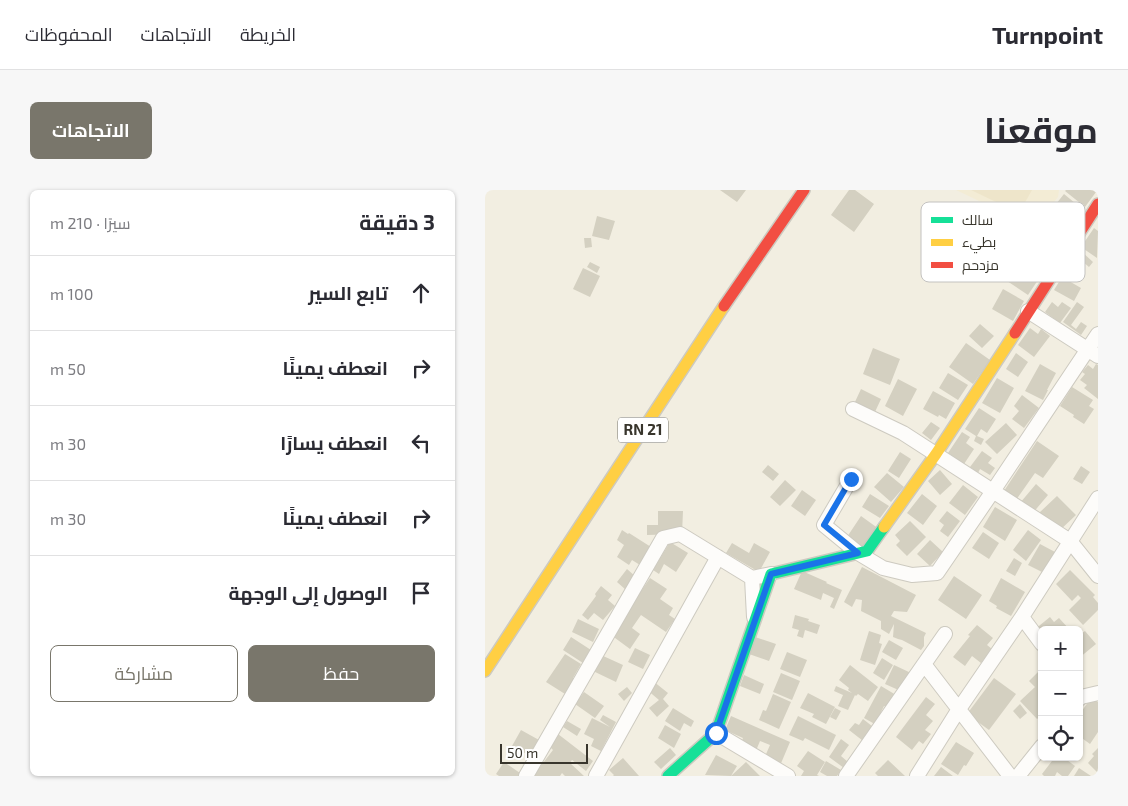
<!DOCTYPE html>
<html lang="ar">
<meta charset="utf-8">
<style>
body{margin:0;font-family:"Exo 2",Cairo,sans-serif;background:#f7f7f7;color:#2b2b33;direction:rtl}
.controls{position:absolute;right:15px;bottom:15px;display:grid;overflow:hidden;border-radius:8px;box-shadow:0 1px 4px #0004}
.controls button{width:45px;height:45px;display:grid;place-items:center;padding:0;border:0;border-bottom:1px solid #e1e1e2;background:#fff;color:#2b2b33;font:25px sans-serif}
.scale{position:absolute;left:15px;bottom:12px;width:88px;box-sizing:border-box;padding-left:5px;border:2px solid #38352c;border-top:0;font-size:14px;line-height:18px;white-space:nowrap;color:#38352c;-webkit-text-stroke:4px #fff;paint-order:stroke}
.stop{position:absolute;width:15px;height:15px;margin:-11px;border:4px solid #1a73e8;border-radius:50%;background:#fff}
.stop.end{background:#1a73e8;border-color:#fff;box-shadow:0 1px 5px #0008}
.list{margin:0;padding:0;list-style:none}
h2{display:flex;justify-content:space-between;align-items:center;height:65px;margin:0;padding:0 20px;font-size:21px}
h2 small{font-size:16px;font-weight:400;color:#7c7c81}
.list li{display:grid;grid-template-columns:32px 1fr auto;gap:15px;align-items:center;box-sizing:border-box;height:75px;padding:0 20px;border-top:1px solid #e1e1e2}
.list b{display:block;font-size:19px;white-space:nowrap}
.list em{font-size:16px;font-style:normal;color:#7c7c81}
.actions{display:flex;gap:10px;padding:15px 20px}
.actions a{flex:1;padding:11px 0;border:1px solid #79766b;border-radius:8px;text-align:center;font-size:18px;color:#79766b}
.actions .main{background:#79766b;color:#fff}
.icon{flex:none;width:28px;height:28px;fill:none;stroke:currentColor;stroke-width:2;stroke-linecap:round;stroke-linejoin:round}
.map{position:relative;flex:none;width:613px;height:586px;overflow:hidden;direction:ltr;border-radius:8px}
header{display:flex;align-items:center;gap:30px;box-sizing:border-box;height:70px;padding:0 25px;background:#fff;border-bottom:1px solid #e1e1e2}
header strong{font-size:24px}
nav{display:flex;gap:28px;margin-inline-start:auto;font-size:18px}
.intro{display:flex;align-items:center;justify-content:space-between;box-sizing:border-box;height:120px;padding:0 30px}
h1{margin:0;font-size:35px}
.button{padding:12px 22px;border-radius:8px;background:#79766b;color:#fff;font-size:18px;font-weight:700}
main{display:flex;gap:30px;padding:0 30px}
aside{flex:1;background:#fff;border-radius:8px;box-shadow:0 1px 4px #0004}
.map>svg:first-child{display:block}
.built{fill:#f3ecd5}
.grass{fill:#eee5ca}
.building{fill:#d4d0c1}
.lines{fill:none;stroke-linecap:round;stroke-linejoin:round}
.street-casing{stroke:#cdcac0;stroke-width:16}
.fast-casing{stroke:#cdcac0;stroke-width:14}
.slow-casing{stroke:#cdcac0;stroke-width:14}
.jam-casing{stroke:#cdcac0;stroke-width:14}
.street{stroke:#fdfcfa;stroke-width:14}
.fast{stroke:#16e098;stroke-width:11}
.slow{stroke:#ffcf43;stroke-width:11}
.jam{stroke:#f24e42;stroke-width:11}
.route{stroke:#1a73e8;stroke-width:6}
.labels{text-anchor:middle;stroke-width:4;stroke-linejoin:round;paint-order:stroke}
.shield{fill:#fff;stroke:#74726b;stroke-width:1}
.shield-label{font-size:15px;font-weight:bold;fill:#38352c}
.key{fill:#fff;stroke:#c3c2c0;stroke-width:1}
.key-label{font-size:14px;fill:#38352c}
</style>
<header>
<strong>Turnpoint</strong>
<nav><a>الخريطة</a><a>الاتجاهات</a><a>المحفوظات</a></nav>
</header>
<div class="intro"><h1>موقعنا</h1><a class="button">الاتجاهات</a></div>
<main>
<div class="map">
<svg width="613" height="586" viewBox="0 0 613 586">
<rect width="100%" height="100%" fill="#f2eee1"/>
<path class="built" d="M 471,0 L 574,0 L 573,7 L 549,37 Z"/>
<path class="grass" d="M 486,0 L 547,0 L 534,23 Z"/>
<path class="building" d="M 235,0 L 261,0 L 252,12 Z
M 364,0 L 370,0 L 389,14 L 369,42 L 346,25 Z
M 581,0 L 610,0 L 611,2 L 600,17 L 580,1 Z
M 579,4 L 596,18 L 588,28 L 571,14 Z
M 112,26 L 130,31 L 124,50 L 107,46 Z
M 609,38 L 613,41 L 612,68 L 596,57 Z
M 553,47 L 573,60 L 543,105 L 522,91 L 533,74 L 534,75 Z
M 99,48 L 106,48 L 107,57 L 100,58 Z
M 596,61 L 608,72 L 604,77 L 591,66 Z
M 105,72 L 115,77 L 112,83 L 102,77 Z
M 98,78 L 115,86 L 105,107 L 88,99 Z
M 577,87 L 596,98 L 589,111 L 569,100 Z
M 518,99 L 539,111 L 528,131 L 507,119 Z
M 567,112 L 573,117 L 577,112 L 586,118 L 575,133 L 560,122 Z
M 592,112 L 599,117 L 586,135 L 591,139 L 596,132 L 602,136 L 596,145 L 578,132 Z
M 495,134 L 509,146 L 497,158 L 484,146 Z
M 545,138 L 553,144 L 556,139 L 565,146 L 549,167 L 533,155 Z
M 481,153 L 505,170 L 488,194 L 464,177 Z
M 388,158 L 415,169 L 405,195 L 378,184 Z
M 531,163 L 543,172 L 533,187 L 521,179 Z
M 555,174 L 571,183 L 562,200 L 563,200 L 558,210 L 540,201 Z
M 611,174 L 613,175 L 613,209 L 599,198 L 602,195 L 595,190 L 600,184 L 597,182 L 603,175 L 608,179 Z
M 463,183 L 483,195 L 473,210 L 454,198 Z
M 512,188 L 529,198 L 515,223 L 497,213 Z
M 413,189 L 432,199 L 418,226 L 400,216 Z
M 587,197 L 608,210 L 604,216 L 609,219 L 599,234 L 588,227 L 589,225 L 575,216 Z
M 376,199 L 396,209 L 389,224 L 369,214 Z
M 448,201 L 470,213 L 461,229 L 454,225 L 453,227 L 438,219 Z
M 537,205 L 554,218 L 539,238 L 527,229 L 534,221 L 529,216 Z
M 494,218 L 511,229 L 502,243 L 496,239 L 492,246 L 499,249 L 496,255 L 489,251 L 491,246 L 480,239 Z
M 446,232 L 455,238 L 446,250 L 437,243 Z
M 521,233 L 532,245 L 512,264 L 500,252 Z
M 477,242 L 485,247 L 481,253 L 489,259 L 479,274 L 463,263 Z
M 552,251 L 574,266 L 558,288 L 550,283 L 531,310 L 519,301 Z
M 497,261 L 507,268 L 503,273 L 510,278 L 505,285 L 495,279 L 493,283 L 485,277 Z
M 415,262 L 426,269 L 414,288 L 403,281 Z
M 283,275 L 294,284 L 288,291 L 277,282 Z
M 596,276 L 605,282 L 597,294 L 588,289 Z
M 455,280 L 467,294 L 455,305 L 443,291 Z
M 402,283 L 419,297 L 406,312 L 389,297 Z
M 300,290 L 311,300 L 295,316 L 285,307 Z
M 551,294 L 563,305 L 547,324 L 535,313 Z
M 478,295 L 493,307 L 480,325 L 464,313 Z
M 317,300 L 331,310 L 320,326 L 306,316 Z
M 385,304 L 404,316 L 395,328 L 377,317 Z
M 437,304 L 452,316 L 438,335 L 422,323 Z
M 572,306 L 591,325 L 573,342 L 554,323 Z
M 510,317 L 532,330 L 520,351 L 498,337 Z
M 173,321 L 198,321 L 197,344 L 162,345 L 162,335 L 173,335 Z
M 462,321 L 475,331 L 463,347 L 455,341 L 459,335 L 454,331 Z
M 376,326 L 394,339 L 380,360 L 362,347 Z
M 425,331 L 441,347 L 422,366 L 411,355 L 415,351 L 410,345 Z
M 137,340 L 143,344 L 144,343 L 166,357 L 155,375 L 147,370 L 144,375 L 132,367 L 139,355 L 132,350 Z
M 543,340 L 556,350 L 541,371 L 528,360 Z
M 498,342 L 514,353 L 504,369 L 487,358 Z
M 445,350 L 458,362 L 445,376 L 432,364 Z
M 185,352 L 203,363 L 191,382 L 179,374 L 174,384 L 168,380 Z
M 247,353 L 264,363 L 269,353 L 285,362 L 274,382 L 241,363 Z
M 555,354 L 570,362 L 559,383 L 543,375 Z
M 529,368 L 537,373 L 530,386 L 521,381 Z
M 377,377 L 431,405 L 422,422 L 409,421 L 406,426 L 441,443 L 439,447 L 439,456 L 436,460 L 417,450 L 413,449 L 408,447 L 409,434 L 404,444 L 396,439 L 396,431 L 376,421 L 377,410 L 371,409 L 367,417 L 359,412 Z
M 142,379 L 151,387 L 141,400 L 132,392 Z
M 585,380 L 610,405 L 608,407 L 613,413 L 613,420 L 598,435 L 584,420 L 596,408 L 593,405 L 587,411 L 571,394 Z
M 317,381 L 342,392 L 341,393 L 357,400 L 349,419 L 345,417 L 349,408 L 338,403 L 336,410 L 309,399 Z
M 469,386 L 497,405 L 481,429 L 453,410 Z
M 165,388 L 182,399 L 175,409 L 188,418 L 184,425 L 190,429 L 181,442 L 156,425 L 147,438 L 155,444 L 145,459 L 126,445 Z
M 516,388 L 540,402 L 526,426 L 511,418 L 512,416 L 504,411 Z
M 116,396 L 127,405 L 123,410 L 130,416 L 118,430 L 109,423 L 103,430 L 97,425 L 111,406 L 110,404 Z
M 310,425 L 324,429 L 323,431 L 335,435 L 332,444 L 320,440 L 318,448 L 312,446 L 314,440 L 307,438 Z
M 565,427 L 569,432 L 574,428 L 585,440 L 557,440 L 557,449 L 549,440 Z
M 93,429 L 114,439 L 108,452 L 87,442 Z
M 492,435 L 508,448 L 502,455 L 507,459 L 496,473 L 487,466 L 480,476 L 468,467 L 485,446 L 483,445 Z
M 384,441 L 396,445 L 394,453 L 397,454 L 390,475 L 375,470 Z
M 600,441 L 611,454 L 594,468 L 594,445 Z
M 86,447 L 106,460 L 98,473 L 78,460 Z
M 270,447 L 291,454 L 284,471 L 264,464 Z
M 404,450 L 418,458 L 411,470 L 397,462 Z
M 150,458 L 165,465 L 158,479 L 143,472 Z
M 302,462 L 322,470 L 315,487 L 295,479 Z
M 80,464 L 96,474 L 88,488 L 90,489 L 80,504 L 61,492 Z
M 116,465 L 138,475 L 131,492 L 108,481 Z
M 397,468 L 408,475 L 399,490 L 388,483 Z
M 365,475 L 393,497 L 383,511 L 373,504 L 371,506 L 370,505 L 363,520 L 353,516 L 358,505 L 349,501 L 351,496 L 367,503 L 363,500 L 364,498 L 354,490 Z
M 409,475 L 426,483 L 418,502 L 400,494 Z
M 555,480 L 557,483 L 557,525 L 552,529 L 535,511 L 550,497 L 544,491 Z
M 296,483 L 315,491 L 307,510 L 288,502 Z
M 259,485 L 279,494 L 275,504 L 255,496 Z
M 509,488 L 531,504 L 504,540 L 482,524 Z
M 168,491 L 183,503 L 178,509 L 184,516 L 172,527 L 164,518 L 174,510 L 161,499 Z
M 396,496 L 411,505 L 404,518 L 399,516 L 396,522 L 402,525 L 395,537 L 379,528 Z
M 142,497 L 147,503 L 139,511 L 133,504 Z
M 99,502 L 119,516 L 110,528 L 90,514 Z
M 323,503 L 350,517 L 341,534 L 327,527 L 329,524 L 315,518 Z
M 288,504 L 306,512 L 294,539 L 274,530 L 278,520 L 281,521 Z
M 441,507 L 450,514 L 441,525 L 448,531 L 440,540 L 446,544 L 438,554 L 434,551 L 427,560 L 411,547 Z
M 606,508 L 613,512 L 613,542 L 605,554 L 594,546 L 594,525 Z
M 535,514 L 542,523 L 535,529 L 528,521 Z
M 188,518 L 209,531 L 206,537 L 199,533 L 195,541 L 180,531 Z
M 350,518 L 356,521 L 351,530 L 345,527 Z
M 118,525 L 131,532 L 116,561 L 106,556 L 109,549 L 99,544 L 107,528 L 125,537 L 115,530 Z
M 246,526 L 305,552 L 294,578 L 278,571 L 285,555 L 275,551 L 270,563 L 255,556 L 258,548 L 240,540 Z
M 313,526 L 351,545 L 344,560 L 320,548 L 318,551 L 304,545 Z
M 378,529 L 392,540 L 382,554 L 364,540 L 370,533 L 374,535 Z
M 82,531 L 96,539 L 92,546 L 78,537 Z
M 180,535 L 196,544 L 189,558 L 173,548 Z
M 36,540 L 54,550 L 45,566 L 27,556 Z
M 73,544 L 108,571 L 101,581 L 87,570 L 85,573 L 99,586 L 80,586 L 77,583 L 75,586 L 48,586 L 68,560 L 64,556 Z
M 356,549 L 364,555 L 356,566 L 363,572 L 359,578 L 344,567 Z
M 471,552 L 489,563 L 481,576 L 479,575 L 473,585 L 456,574 Z
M 185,558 L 191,565 L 176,579 L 169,572 Z
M 613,558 L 613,583 L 603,573 L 609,566 L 607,564 Z
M 323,561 L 340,572 L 332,585 L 334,586 L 316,586 L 319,581 L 312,576 Z
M 231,565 L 252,576 L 246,586 L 220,585 Z
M 570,567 L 578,567 L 590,576 L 583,586 L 577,586 L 572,582 L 570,586 L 559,586 L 557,584 Z
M 138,568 L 154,586 L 128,586 L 129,585 L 124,580 Z
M 403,570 L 420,586 L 393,586 L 390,583 Z
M 341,571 L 356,580 L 352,586 L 342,586 L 335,582 Z
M 19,572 L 35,583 L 33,586 L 14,586 L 11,584 Z
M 261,572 L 275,586 L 246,586 Z
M 456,577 L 468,586 L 449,586 Z
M 594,578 L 606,586 L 589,586 Z"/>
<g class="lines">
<g class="street-casing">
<path id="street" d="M 543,121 L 613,166
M 368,219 L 418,243 L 585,351 L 613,386
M 366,289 L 339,335 L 373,363 L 398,378 L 427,385 L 452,383 L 508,301 L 613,144
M 267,388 L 269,427
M 537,427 L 557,454
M 439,474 L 525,586
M 594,509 L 596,507 L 613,503
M 231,543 L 303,586
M 41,586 L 178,348 L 195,344 L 267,388 L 286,384
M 111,586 L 233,367
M 361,586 L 460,444
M 432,586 L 474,519 L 537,427 L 613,308
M 533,586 L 557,556"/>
</g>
<g class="fast-casing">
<path id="fast" d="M 183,586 L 231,543 L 286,384 L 382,361 L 399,337"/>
</g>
<g class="slow-casing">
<path id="slow" d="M 399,337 L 451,264 L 530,143
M 0,481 L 239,116"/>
</g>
<g class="jam-casing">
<path id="jam" d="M 239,116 L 319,0
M 530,143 L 613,14"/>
</g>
<use href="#street" class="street"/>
<use href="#fast" class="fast"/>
<use href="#slow" class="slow"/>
<use href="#jam" class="jam"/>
</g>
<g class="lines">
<path class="route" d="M 231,543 L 286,384 L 373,363 L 339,335 L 366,289"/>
</g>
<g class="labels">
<rect class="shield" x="133" y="227.5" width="50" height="25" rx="4"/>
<g class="shield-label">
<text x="158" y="245">RN 21</text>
</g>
</g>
<rect x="436" y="12" width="164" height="80" rx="8" class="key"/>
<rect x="446" y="27" width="22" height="6" fill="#16e098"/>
<rect x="446" y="49" width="22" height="7" fill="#ffcf43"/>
<rect x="446" y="72" width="22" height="6" fill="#f24e42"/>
<g class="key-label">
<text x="477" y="35">سالك</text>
<text x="477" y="57">بطيء</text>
<text x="477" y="80">مزدحم</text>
</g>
</svg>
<div class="controls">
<button>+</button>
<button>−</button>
<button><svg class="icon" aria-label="locate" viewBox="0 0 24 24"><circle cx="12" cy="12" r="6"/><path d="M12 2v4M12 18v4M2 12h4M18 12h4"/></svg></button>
</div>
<div class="scale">50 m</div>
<div class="stop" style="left:231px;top:543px"></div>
<div class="stop end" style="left:366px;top:289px"></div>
</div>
<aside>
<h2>3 دقيقة<small>سيرًا · 210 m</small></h2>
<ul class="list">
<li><svg class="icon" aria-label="ahead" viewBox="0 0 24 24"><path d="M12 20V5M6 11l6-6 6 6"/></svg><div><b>تابع السير</b></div><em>100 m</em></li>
<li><svg class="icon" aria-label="right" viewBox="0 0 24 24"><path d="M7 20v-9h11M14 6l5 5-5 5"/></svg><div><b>انعطف يمينًا</b></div><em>50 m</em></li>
<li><svg class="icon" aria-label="left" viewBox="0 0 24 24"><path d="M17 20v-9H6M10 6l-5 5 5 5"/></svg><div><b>انعطف يسارًا</b></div><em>30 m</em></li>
<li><svg class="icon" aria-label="right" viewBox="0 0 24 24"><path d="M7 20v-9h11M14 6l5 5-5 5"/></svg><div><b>انعطف يمينًا</b></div><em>30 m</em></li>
<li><svg class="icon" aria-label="arrive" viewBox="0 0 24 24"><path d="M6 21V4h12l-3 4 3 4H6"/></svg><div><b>الوصول إلى الوجهة</b></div></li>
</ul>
<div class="actions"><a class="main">حفظ</a><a>مشاركة</a></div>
</aside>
</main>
